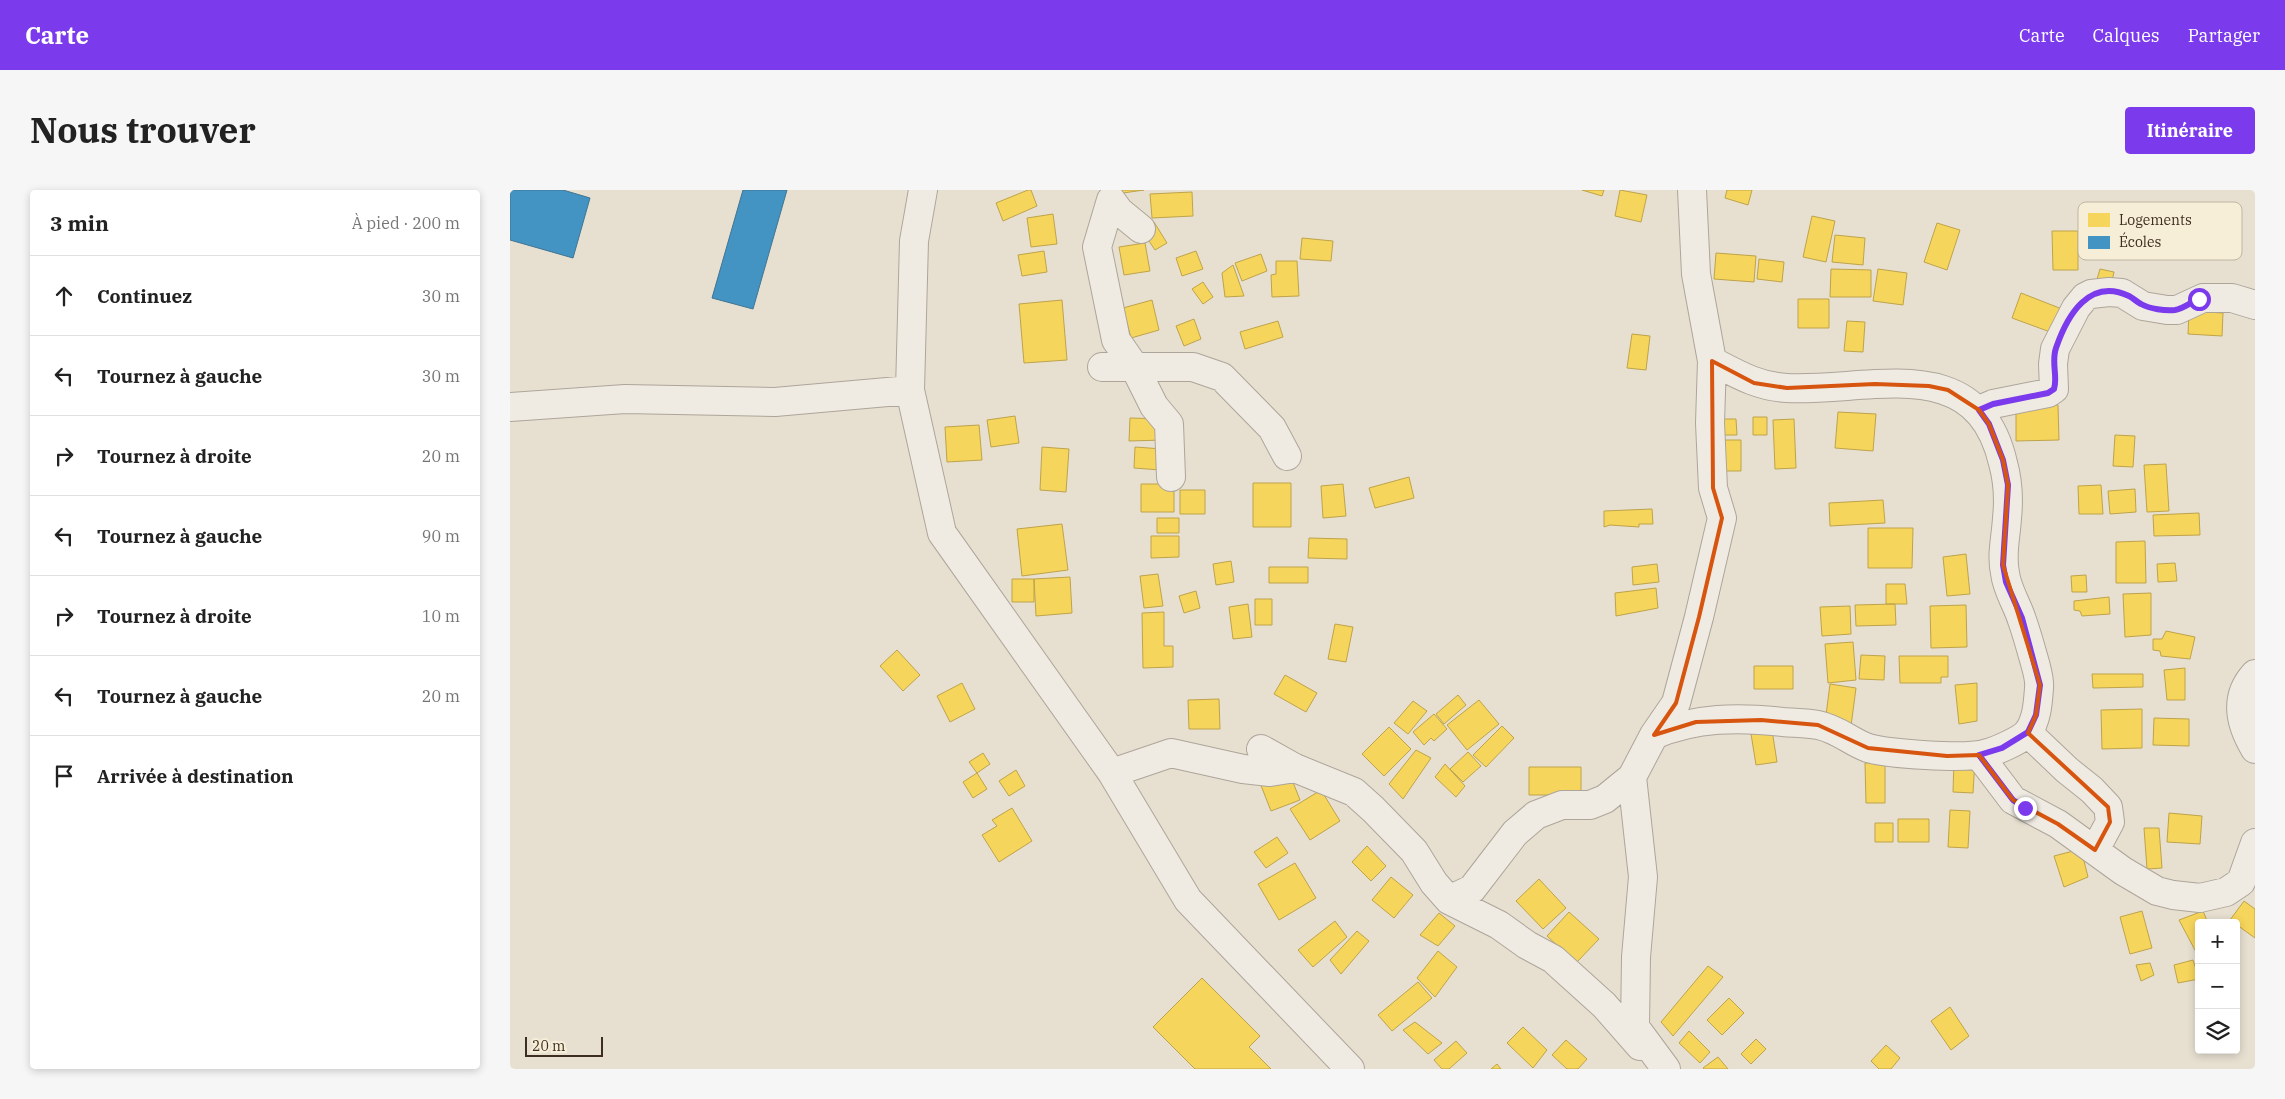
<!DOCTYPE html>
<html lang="fr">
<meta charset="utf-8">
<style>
body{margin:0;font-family:"IBM Plex Serif",serif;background:#f6f6f6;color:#222}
.controls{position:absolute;right:15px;bottom:15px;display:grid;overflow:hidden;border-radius:5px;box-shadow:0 2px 8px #0003}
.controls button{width:45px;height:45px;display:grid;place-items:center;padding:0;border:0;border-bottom:1px solid #e0e0e0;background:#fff;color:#222;font:25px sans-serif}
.scale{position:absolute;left:15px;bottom:12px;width:78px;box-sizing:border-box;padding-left:5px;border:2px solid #3d2e20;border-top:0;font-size:14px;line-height:18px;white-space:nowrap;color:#3d2e20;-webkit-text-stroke:4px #f7eed8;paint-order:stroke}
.stop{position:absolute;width:15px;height:15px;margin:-11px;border:4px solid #7c3aed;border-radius:50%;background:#fff}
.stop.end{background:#7c3aed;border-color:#fff;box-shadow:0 1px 5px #0008}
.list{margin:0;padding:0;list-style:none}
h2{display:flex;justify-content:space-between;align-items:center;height:65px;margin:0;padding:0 20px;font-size:21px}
h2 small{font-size:16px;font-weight:400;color:#767676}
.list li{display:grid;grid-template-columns:32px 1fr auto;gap:15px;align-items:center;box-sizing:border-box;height:80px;padding:0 20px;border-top:1px solid #e0e0e0}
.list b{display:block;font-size:19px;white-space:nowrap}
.list em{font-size:16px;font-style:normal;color:#767676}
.icon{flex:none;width:28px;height:28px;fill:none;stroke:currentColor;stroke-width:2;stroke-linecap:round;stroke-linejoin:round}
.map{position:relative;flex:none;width:1745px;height:879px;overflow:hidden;border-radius:5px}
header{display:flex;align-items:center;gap:30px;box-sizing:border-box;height:70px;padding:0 25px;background:#7c3aed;color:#fff}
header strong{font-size:24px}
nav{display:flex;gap:28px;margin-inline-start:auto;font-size:18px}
.intro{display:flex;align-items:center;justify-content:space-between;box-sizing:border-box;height:120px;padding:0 30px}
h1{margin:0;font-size:35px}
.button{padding:12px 22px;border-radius:5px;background:#7c3aed;color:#fff;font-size:18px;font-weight:700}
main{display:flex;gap:30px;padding:0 30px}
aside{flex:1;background:#fff;border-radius:5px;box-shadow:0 2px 8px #0003}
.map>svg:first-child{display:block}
.homes{fill:#f6d55c;stroke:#bea34a}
.schools{fill:#4393c3;stroke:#417592}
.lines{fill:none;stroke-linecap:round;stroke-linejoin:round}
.minor-casing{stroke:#ada599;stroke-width:30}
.minor{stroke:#efebe3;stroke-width:28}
.route{stroke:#7c3aed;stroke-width:6}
.marked{fill:none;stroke:#d7550e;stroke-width:4;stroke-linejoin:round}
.key{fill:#f7eed8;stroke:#bfb4a1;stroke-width:1}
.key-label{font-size:14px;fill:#3d2e20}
</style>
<header>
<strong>Carte</strong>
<nav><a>Carte</a><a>Calques</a><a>Partager</a></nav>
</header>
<div class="intro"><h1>Nous trouver</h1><a class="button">Itinéraire</a></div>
<main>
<aside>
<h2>3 min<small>À pied · 200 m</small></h2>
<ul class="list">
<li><svg class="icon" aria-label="ahead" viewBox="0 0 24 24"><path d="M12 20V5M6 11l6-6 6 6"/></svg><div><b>Continuez</b></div><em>30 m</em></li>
<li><svg class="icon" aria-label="left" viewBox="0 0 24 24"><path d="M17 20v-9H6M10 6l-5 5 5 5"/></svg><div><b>Tournez à gauche</b></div><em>30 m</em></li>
<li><svg class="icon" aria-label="right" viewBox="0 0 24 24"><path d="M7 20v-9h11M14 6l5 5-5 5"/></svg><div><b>Tournez à droite</b></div><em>20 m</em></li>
<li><svg class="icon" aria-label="left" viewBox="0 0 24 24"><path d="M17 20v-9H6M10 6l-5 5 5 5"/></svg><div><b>Tournez à gauche</b></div><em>90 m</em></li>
<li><svg class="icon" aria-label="right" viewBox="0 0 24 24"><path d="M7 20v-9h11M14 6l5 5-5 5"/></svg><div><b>Tournez à droite</b></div><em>10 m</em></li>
<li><svg class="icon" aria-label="left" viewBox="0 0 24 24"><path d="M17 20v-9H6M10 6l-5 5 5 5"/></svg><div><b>Tournez à gauche</b></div><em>20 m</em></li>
<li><svg class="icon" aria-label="arrive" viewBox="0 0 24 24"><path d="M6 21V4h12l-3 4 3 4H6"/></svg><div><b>Arrivée à destination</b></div></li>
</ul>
</aside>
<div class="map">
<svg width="1745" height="879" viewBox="0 0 1745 879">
<rect width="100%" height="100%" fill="#e7e0d1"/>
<path class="homes" d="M 518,0 L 521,0 L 527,16 L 493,31 L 486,13 Z
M 605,0 L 634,0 L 606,4 Z
M 1072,0 L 1094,0 L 1092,6 Z
M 1110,0 L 1137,5 L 1131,32 L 1105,26 Z
M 1217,0 L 1242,0 L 1238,15 L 1215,8 Z
M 682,2 L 683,26 L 642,28 L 640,4 Z
M 543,24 L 547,54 L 521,57 L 517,28 Z
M 1302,26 L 1325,31 L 1316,72 L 1293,67 Z
M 644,32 L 657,53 L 645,60 L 631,39 Z
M 1427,33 L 1450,40 L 1437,80 L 1414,72 Z
M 1542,41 L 1568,41 L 1568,80 L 1543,80 Z
M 1325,45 L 1355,48 L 1353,75 L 1322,72 Z
M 792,48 L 823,51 L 821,71 L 790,69 Z
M 635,53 L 640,81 L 614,85 L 609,57 Z
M 534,61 L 537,82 L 512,86 L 508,65 Z
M 686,61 L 693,79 L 672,86 L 666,68 Z
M 1206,63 L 1246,66 L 1244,92 L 1204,89 Z
M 751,64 L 757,81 L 732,91 L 725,73 Z
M 1249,69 L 1274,72 L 1272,92 L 1247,89 Z
M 766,71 L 787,71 L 789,106 L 762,107 L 761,85 L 766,84 Z
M 723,75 L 734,106 L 715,107 L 712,83 Z
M 1321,79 L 1361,80 L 1361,107 L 1320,107 Z
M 1368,79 L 1397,83 L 1393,115 L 1363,111 Z
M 1590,79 L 1604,82 L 1600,100 L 1585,96 Z
M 693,92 L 703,107 L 693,114 L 682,99 Z
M 1511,103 L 1552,119 L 1543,143 L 1502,128 Z
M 1288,109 L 1319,109 L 1319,138 L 1288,138 Z
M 552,110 L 557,170 L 514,173 L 509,114 Z
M 642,110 L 649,140 L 621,148 L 613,118 Z
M 1679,121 L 1713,123 L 1712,146 L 1678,144 Z
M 684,129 L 691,149 L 674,156 L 666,136 Z
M 768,131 L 773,147 L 735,159 L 730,142 Z
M 1337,131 L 1355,132 L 1353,162 L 1334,161 Z
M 1122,144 L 1140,146 L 1136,180 L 1117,178 Z
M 1506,215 L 1548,215 L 1549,250 L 1506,251 Z
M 1328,222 L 1366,224 L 1363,261 L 1325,258 Z
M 505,226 L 509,253 L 481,257 L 477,230 Z
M 1243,227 L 1257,227 L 1257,245 L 1243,245 Z
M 620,228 L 655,229 L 654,250 L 619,251 Z
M 1207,229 L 1226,229 L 1227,245 L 1207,245 Z
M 1284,229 L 1286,278 L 1265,279 L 1263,230 Z
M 469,235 L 472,270 L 437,272 L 435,237 Z
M 1605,245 L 1625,246 L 1623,277 L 1603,276 Z
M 1210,250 L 1231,250 L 1231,281 L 1211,281 Z
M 532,257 L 559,259 L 556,302 L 530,300 Z
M 625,257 L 653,259 L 650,280 L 624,278 Z
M 1656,274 L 1659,321 L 1637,322 L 1634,275 Z
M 899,287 L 904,308 L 865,318 L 859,298 Z
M 743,293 L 781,293 L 781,337 L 743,337 Z
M 631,294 L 664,294 L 664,322 L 631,322 Z
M 833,294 L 836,326 L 813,328 L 811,296 Z
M 1591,295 L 1593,324 L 1569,324 L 1568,296 Z
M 1625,299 L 1626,322 L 1600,324 L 1598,301 Z
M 670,300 L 695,300 L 695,324 L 670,324 Z
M 1373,310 L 1375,333 L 1320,336 L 1319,313 Z
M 1142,319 L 1143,334 L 1129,334 L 1129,337 L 1100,335 L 1094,337 L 1094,321 Z
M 1689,323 L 1690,345 L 1644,346 L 1643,325 Z
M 647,328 L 669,328 L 669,343 L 647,343 Z
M 552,334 L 558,380 L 512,386 L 507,339 Z
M 1358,338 L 1403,338 L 1402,378 L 1358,378 Z
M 641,346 L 669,346 L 669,367 L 641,368 Z
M 799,348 L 837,349 L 837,369 L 798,368 Z
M 1635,351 L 1636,393 L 1606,393 L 1606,352 Z
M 1456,364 L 1460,404 L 1437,406 L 1433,367 Z
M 721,371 L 724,392 L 706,395 L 703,374 Z
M 1665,373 L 1667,391 L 1648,392 L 1647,374 Z
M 1147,374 L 1149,392 L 1123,395 L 1122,377 Z
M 759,377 L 798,377 L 798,393 L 759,393 Z
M 648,384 L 653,416 L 634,418 L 630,386 Z
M 1576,385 L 1577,402 L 1562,402 L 1561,386 Z
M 560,387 L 562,423 L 526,426 L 524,389 Z
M 502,389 L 524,389 L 524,412 L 502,412 Z
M 1376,394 L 1395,394 L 1397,414 L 1376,414 Z
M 1146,398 L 1148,418 L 1106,426 L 1105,403 Z
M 686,401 L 690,418 L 674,423 L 669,406 Z
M 1641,403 L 1641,445 L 1615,447 L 1613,404 Z
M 1599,407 L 1600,424 L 1572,426 L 1570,421 L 1564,420 L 1564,411 Z
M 745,409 L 762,409 L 762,435 L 745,435 Z
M 738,414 L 742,447 L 723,449 L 719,417 Z
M 1385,414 L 1386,435 L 1346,436 L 1345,415 Z
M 1456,415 L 1457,457 L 1421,458 L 1420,416 Z
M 1340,416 L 1341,444 L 1312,446 L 1310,417 Z
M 654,422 L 654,456 L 663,456 L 663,477 L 633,478 L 632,423 Z
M 825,434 L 843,437 L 836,472 L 818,469 Z
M 1656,441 L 1685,447 L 1680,469 L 1651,466 L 1650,461 L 1643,460 L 1643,449 L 1652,449 Z
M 1343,452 L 1346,490 L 1318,493 L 1315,454 Z
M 387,460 L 410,485 L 393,501 L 370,476 Z
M 1351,465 L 1375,466 L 1374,490 L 1349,489 Z
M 1389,466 L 1438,466 L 1438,487 L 1431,487 L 1431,493 L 1390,493 Z
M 1244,476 L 1283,476 L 1283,499 L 1244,499 Z
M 1675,478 L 1675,510 L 1657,510 L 1654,480 Z
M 1582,484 L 1633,484 L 1633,497 L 1583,498 Z
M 775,485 L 807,503 L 796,522 L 764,504 Z
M 452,493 L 465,519 L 440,532 L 427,506 Z
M 1467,493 L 1467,531 L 1449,534 L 1445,495 Z
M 1320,494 L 1346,498 L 1341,536 L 1315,533 Z
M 948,505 L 956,515 L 934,534 L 926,524 Z
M 709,509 L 710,539 L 679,539 L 678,510 Z
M 969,510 L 989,534 L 957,560 L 937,535 Z
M 903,511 L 917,521 L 898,544 L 884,533 Z
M 1632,519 L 1632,558 L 1592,559 L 1591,520 Z
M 924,524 L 937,539 L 924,551 L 921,548 L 914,555 L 903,542 Z
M 1644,528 L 1679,529 L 1679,556 L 1643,555 Z
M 992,536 L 1004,548 L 976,577 L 963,565 Z
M 879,537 L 901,559 L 874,586 L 852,564 Z
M 1262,540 L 1267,572 L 1246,575 L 1241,544 Z
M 906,560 L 921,568 L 893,609 L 879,594 Z
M 958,562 L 971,576 L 953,592 L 940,579 Z
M 473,563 L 480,574 L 467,583 L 459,572 Z
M 1444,570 L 1465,570 L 1463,603 L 1443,602 Z
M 1375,572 L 1375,613 L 1356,613 L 1355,573 Z
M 935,574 L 955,596 L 946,607 L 925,587 Z
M 1019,577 L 1071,577 L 1071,605 L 1019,605 Z
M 506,580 L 515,596 L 499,606 L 489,591 Z
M 779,582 L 790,610 L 761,621 L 750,593 Z
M 467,583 L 477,599 L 463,608 L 453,592 Z
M 811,600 L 830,631 L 800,650 L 780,619 Z
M 502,618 L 522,651 L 489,672 L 472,645 L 487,636 L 482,630 Z
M 1440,620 L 1460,621 L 1458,658 L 1438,657 Z
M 1659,623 L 1692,626 L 1690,654 L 1657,652 Z
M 1388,629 L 1419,629 L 1419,652 L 1388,652 Z
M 1365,633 L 1383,633 L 1383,652 L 1365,652 Z
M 1634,638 L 1649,638 L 1652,678 L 1637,679 Z
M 767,647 L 778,663 L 756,678 L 744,662 Z
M 857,656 L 876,676 L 861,691 L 842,672 Z
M 1571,659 L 1578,687 L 1554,697 L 1544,666 Z
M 785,673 L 806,708 L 769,730 L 748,694 Z
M 881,687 L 903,705 L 884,728 L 862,710 Z
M 1029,689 L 1056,718 L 1033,739 L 1006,711 Z
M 1734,711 L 1745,719 L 1745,748 L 1720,730 Z
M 1632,721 L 1642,758 L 1620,764 L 1610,727 Z
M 1693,721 L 1698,733 L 1689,733 L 1689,761 L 1686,762 L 1669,730 Z
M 1059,722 L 1089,749 L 1066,773 L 1037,746 Z
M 929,723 L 945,736 L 928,756 L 910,745 Z
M 825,731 L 837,747 L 803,777 L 788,760 Z
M 847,741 L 859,751 L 831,784 L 820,770 Z
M 928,761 L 947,777 L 925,807 L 907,788 Z
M 1683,770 L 1689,789 L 1668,793 L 1664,775 Z
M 1640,773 L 1644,785 L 1631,791 L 1626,775 Z
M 1198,776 L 1213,787 L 1163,846 L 1151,832 Z
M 692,788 L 750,846 L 739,857 L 761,879 L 685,879 L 643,837 Z
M 908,792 L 922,808 L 882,841 L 868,825 Z
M 1219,808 L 1234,823 L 1212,845 L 1197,830 Z
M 1440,817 L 1459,846 L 1441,860 L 1421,831 Z
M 905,832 L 932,853 L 918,864 L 893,840 Z
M 1013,837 L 1037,860 L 1023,878 L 997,853 Z
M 1179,841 L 1200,862 L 1190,873 L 1169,853 Z
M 1246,849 L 1256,859 L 1241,874 L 1231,864 Z
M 1056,850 L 1077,869 L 1068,879 L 1057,879 L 1042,865 Z
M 946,851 L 957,863 L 939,879 L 932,879 L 924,870 Z
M 1376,855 L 1390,868 L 1381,879 L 1369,879 L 1361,871 Z
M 1208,867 L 1218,879 L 1194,879 L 1193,878 Z
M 987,874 L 991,879 L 981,879 Z"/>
<path class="schools" d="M 0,0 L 53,0 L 80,8 L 63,68 L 0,50 Z
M 233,0 L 277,0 L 243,119 L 202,108 Z"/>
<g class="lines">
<g class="minor-casing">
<path id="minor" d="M 413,0 L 404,51 L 400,200 L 432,343 L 602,583 L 678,710 L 840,879
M 631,39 L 609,21 L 601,10 L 587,57 L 606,150 L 624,176 L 644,216 L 659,234 L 661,287
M 592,177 L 683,177 L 712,187 L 762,238 L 777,266
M 0,217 L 115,209 L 265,212 L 400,200
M 1469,220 L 1483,214 L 1538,203 L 1544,199 L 1543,174 L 1545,159 L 1566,118 L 1575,107 L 1581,104 L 1599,102 L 1612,103 L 1633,116 L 1657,120 L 1667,120 L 1693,108 L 1722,108 L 1745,115
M 1745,484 C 1723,508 1730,534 1745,559
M 1518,543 L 1557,580 L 1582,600 L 1598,617 L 1600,632 L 1585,660
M 1144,545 C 1186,527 1229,527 1273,532 C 1284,533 1297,533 1308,535 C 1328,539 1341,552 1358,558 C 1379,564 1453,569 1474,564 C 1484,562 1512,550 1518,542 C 1527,530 1528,512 1529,498 C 1530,490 1527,481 1525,473 C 1521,459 1517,444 1512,430 C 1507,414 1497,400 1495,383 C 1491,364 1496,347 1497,328 C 1499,309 1498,291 1493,273 C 1467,160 1361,202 1277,198 C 1249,197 1227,184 1202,171
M 751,559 L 785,578 L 844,602 L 863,619 L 904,661 L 924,693 L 939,710 L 989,735 L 1017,755 L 1043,769 L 1094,815 L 1130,856
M 1469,565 L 1503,610 L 1548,634 L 1613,681 L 1647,701 L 1663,705 L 1690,708 L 1716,702 L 1731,692 L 1745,653
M 602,583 L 661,563 L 733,579 L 760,582 L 785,578
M 939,710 L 962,699 L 1005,643 L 1026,625 L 1052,615 L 1080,615 L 1095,609 L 1122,587
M 1156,879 L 1125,837 L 1126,767 L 1133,687 L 1122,587 L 1144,545 L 1166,513 L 1189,427 L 1212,328 L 1203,298 L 1200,233 L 1202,171 L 1186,84 L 1182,0"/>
</g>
<use href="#minor" class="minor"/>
</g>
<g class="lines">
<path class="route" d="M 1515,618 L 1503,610 L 1469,565 L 1492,558 L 1518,542 L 1526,525 L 1530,495 L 1512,428 L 1496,392 L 1493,375 L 1498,295 L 1493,270 L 1479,234 L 1469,220 L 1483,214 L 1538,203 L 1544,199 C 1548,187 1541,172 1546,158 C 1557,126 1579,87 1619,106 C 1623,108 1627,112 1631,114 C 1640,119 1655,121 1665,120 C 1673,119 1681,112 1689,109"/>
</g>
<path class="marked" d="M 1202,171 L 1244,193 L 1277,198 L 1365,194 L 1419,196 L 1438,200 L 1469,220 L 1479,234 L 1493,270 L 1498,295 L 1493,375 L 1530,495 L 1526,525 L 1518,543 L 1598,617 L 1600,632 L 1585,660 L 1548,634 L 1503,610 L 1469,565 L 1437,566 L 1358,558 L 1308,535 L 1251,530 L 1186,532 L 1144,545 L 1166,513 L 1189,427 L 1212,328 L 1203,298 Z"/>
<rect x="1568" y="12" width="164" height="58" rx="8" class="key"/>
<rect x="1578" y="23" width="22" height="14" fill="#f6d55c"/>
<rect x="1578" y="46" width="22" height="13" fill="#4393c3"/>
<g class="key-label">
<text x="1609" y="35">Logements</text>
<text x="1609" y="57">Écoles</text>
</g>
</svg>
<div class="controls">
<button>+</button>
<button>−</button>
<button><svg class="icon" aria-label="layers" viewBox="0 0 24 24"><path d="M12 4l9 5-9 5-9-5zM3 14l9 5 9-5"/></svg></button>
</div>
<div class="scale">20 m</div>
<div class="stop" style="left:1689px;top:109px"></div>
<div class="stop end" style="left:1515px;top:618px"></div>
</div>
</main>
